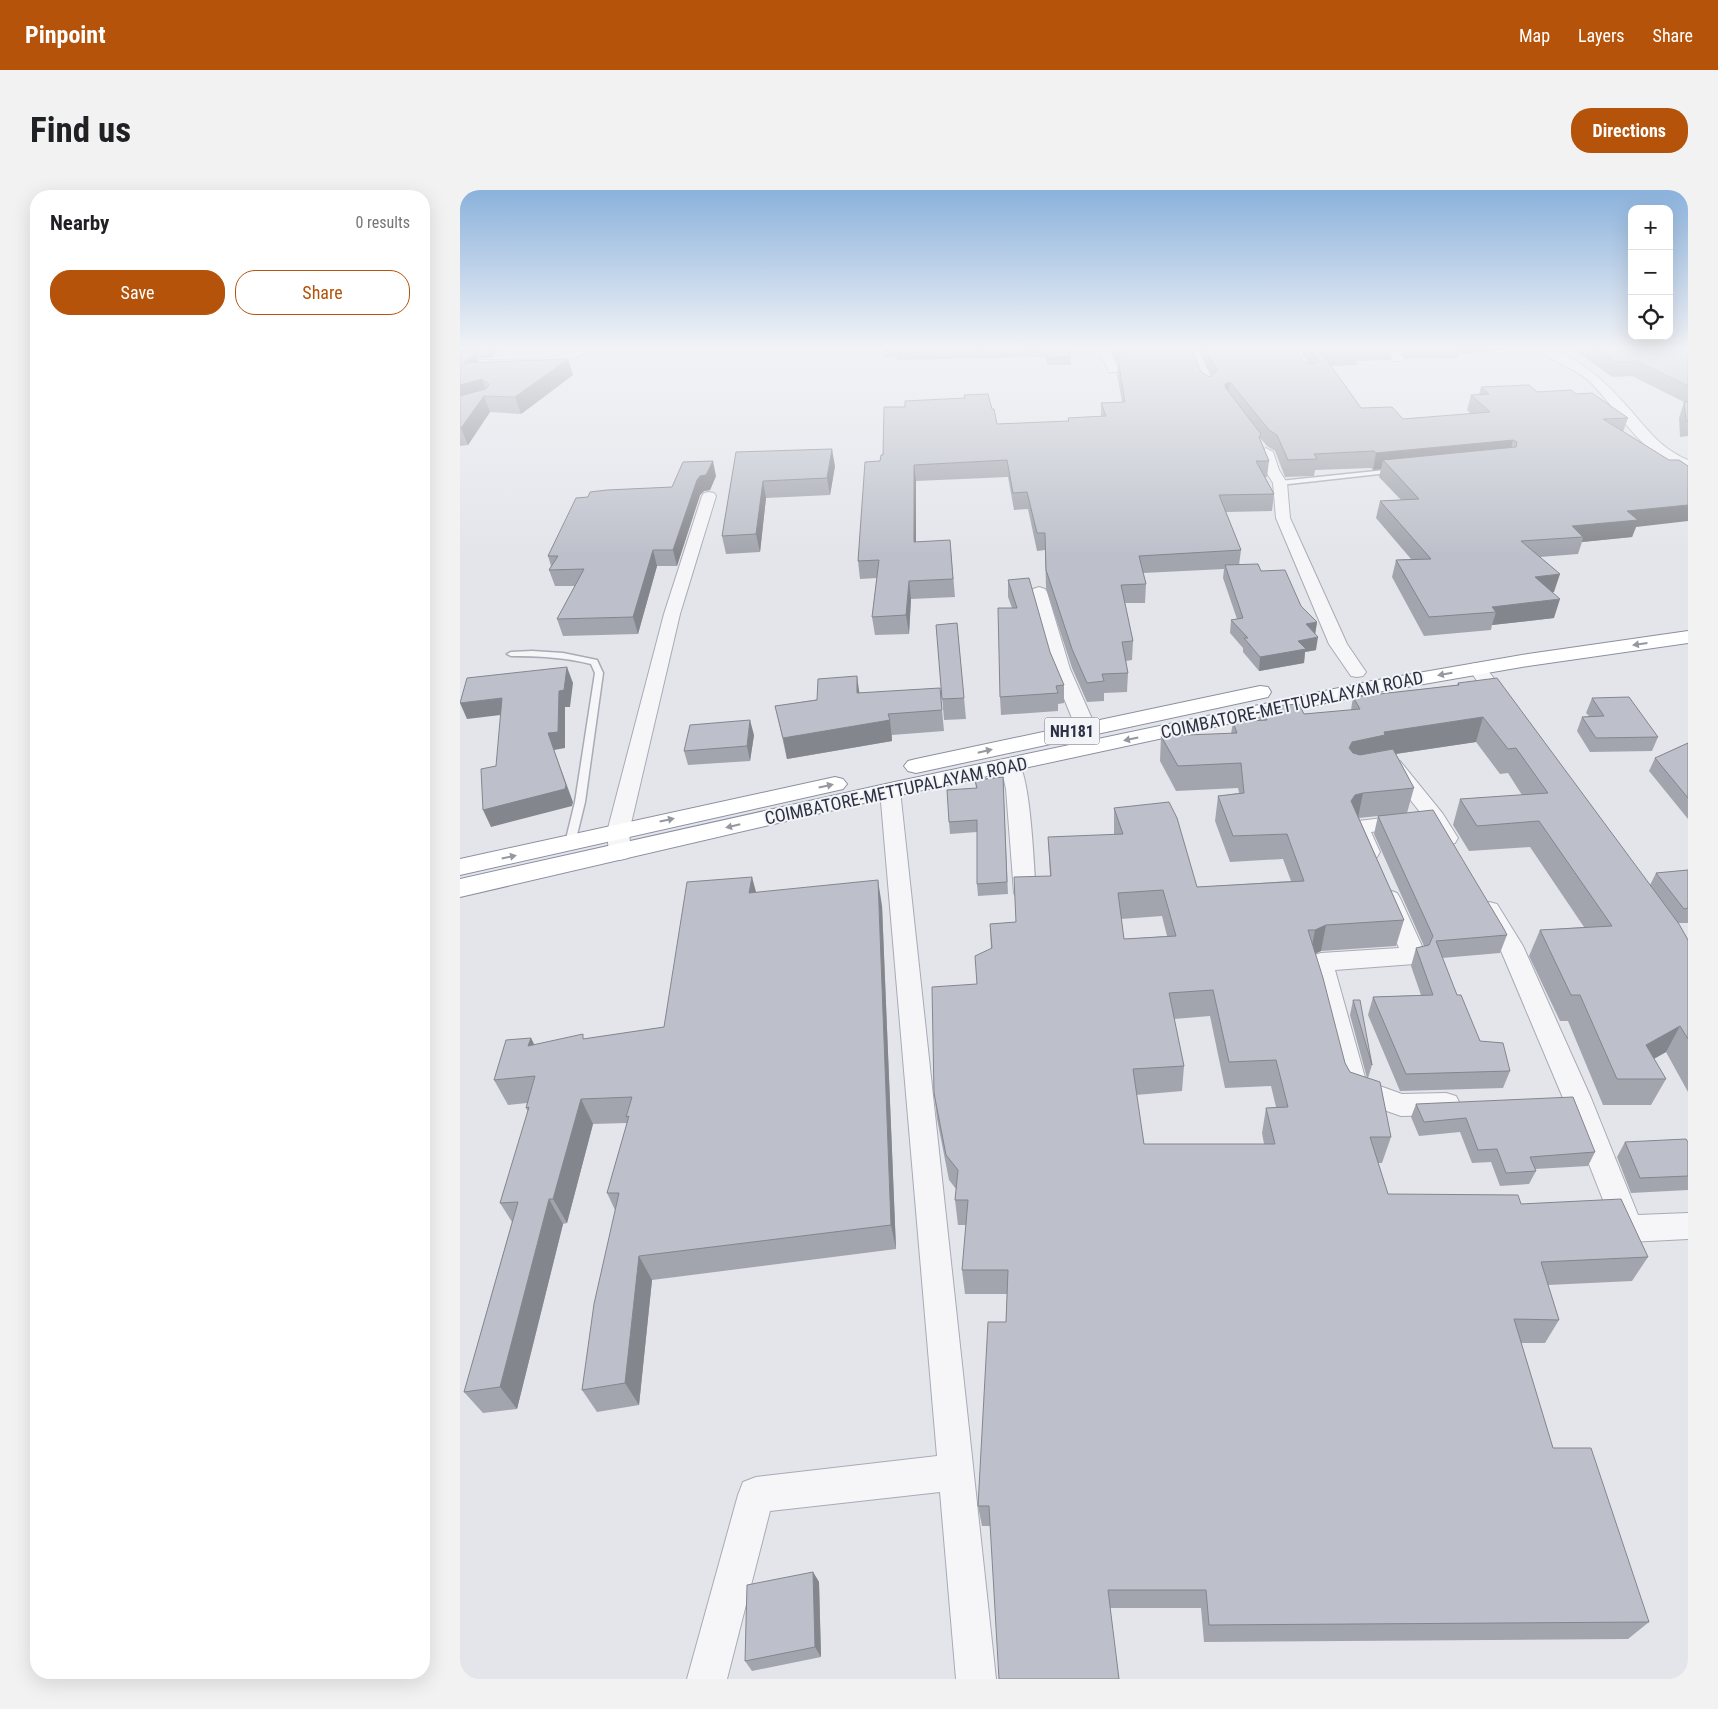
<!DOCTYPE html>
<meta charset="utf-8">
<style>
body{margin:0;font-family:"Roboto Condensed",sans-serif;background:#f2f2f2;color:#202124}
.controls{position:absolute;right:15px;top:15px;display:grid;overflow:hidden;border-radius:10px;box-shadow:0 5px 20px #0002}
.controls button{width:45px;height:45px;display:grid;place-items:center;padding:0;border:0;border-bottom:1px solid #e0e0e0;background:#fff;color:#202124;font:25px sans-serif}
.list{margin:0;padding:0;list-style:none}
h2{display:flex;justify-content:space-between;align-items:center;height:65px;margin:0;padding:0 20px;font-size:21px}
h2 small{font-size:16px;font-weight:400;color:#757577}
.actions{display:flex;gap:10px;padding:15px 20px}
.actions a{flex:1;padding:11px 0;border:1px solid #b45309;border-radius:20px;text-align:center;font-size:18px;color:#b45309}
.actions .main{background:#b45309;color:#fff}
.icon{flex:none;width:28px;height:28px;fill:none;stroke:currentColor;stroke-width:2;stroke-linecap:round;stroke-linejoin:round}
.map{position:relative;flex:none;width:1228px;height:1489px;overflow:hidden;border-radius:20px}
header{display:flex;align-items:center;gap:30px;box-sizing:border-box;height:70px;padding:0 25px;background:#b45309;color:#fff}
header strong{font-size:24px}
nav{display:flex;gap:28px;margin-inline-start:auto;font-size:18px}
.intro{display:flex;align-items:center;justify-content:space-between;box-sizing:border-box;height:120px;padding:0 30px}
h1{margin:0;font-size:35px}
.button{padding:12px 22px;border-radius:20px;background:#b45309;color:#fff;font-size:18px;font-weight:700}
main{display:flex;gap:30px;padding:0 30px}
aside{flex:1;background:#fff;border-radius:20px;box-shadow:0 5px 20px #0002}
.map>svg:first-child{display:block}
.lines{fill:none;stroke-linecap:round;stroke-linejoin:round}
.service-casing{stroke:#a8abb5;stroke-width:3}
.minor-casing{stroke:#a8abb5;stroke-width:2}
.tertiary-casing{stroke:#a8abb5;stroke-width:2}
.trunk-casing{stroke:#8b90a1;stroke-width:2}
.service{fill:#f6f6f9;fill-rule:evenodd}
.minor{fill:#f6f6f9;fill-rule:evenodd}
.tertiary{fill:#f6f6f9;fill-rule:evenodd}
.trunk{fill:#fff;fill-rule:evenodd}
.wall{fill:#a3a5ae;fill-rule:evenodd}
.shaded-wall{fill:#84868d}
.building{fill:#bdc0ca;stroke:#84868d;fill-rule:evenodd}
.oneway{fill:#9598a0}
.labels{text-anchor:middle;stroke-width:4;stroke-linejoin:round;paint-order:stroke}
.shield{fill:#f3f4f8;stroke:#676c79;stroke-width:1}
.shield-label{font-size:16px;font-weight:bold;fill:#2b3142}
.street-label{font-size:18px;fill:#2b3142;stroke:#f3f4f8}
</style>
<header>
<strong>Pinpoint</strong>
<nav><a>Map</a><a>Layers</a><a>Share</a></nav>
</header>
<div class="intro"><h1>Find us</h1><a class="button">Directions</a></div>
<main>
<aside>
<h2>Nearby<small>0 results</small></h2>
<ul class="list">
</ul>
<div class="actions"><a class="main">Save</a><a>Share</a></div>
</aside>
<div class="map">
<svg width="1228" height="1489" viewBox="0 0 1228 1489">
<rect width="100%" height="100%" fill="#e3e5eb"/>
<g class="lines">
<g class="service-casing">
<path id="service" d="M 935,279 L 938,281 L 937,282 L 820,295 L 817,293 L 820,291 Z
M 72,461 L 103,463 L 137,470 L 143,483 L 125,612 L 115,653 L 110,656 L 105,653 L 115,612 L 135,483 L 131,474 C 104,467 78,466 51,466 L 47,464 L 51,462 Z"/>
</g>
<g class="minor-casing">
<path id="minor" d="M 118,158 L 131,158 C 112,180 30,176 0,176 L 0,170 C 34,169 88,175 118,158 Z
M 638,158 L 648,158 L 659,180 L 657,182 L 649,182 Z
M 923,158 L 934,158 L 944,169 L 942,171 L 934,171 Z
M 806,258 L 813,262 L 819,280 L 827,293 L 830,328 L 887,454 L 906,482 L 903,486 L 897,487 L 891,486 L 869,454 L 816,328 L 813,293 L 805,280 L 799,262 Z
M 249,302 L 254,303 L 256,306 L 220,424 L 169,642 L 171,663 L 168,668 L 160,670 L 152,668 L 149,663 L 147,642 L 204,424 L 242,306 L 244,303 Z
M 579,397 L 585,399 L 587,402 L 610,479 L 636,538 L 633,542 L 626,544 L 619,542 L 616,538 L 592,479 L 571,402 L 573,399 Z
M 1017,473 L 1023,474 L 1051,511 L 1053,515 L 1051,519 L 1044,521 L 1037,519 L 1008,478 L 1011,474 Z
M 933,569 L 940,571 L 983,624 L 998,648 L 995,653 L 987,655 L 979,653 L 967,631 L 923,575 L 926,571 Z
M 551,570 L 558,572 C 571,590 574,677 576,703 L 573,708 L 565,711 L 557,708 L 554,703 L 546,599 L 541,576 L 544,572 Z
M 430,594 L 437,596 L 440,600 L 536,1489 L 496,1489 L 480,1302 L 310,1321 L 267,1489 L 227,1489 L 278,1305 L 283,1292 L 296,1287 L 477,1266 L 420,600 L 423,596 Z
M 947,625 L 955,627 L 958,632 L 955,637 L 911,642 L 920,662 L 917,667 L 909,669 L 901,667 L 887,637 L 890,632 Z
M 929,700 L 937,703 L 940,708 L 966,765 L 963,771 L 954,774 L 875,780 L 906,891 L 942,904 L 986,903 L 996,906 L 1000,914 L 996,922 L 986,925 L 941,926 L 884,906 L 880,898 L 849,772 L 852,766 L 861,763 L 939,758 L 918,708 L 921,703 Z
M 1029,712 L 1037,714 L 1063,756 L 1131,908 L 1178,1025 L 1228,1023 L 1228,1049 L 1169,1052 L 1158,1048 L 1103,908 L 1039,756 L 1017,720 L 1021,714 Z"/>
</g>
<g class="tertiary-casing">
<path id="tertiary" d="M 1079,158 C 1096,158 1099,161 1114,170 C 1133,181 1148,195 1163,212 C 1185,235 1197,257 1228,270 L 1228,280 C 1181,268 1160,220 1127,189 C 1114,178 1088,171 1079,158 Z"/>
</g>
<g class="trunk-casing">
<path id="trunk" d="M 1228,441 L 1228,453 L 1068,476 L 912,503 L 430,607 L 0,707 L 0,689 L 430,593 L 912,491 L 1068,464 Z
M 800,496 L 808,497 L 811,502 L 808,507 L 456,583 L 448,581 L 444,576 L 448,571 L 456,569 Z
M 375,587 L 383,589 L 387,594 L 383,599 L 0,685 L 0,669 Z"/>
</g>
<use href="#service" class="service"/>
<use href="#minor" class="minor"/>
<use href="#tertiary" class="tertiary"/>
<use href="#trunk" class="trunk"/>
</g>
<path class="wall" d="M 0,158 L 41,158 L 31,168 L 18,168 L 19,173 L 108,169 L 113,185 L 61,224 L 30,222 L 8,255 L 0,256 Z
M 424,158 L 609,158 L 611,167 L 611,175 L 587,175 L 586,167 L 437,170 L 437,167 L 425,168 Z
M 649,158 L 730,158 L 741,182 L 750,187 L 751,186 L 737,158 L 835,158 L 845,173 L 849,174 L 838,158 L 933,158 L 930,170 L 898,171 L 897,175 L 871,176 L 901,218 L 943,229 L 1011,224 L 1007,220 L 1011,205 L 1019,205 L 1021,197 L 1077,202 L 1116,204 L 1168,228 L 1163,242 L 1176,337 L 1172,347 L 1122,352 L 1118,364 L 1080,367 L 1094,402 L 1092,402 L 1094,428 L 1032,435 L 1031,440 L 964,446 L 932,387 L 936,370 L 951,369 L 916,328 L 920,311 L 941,310 L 919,287 L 921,279 L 913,280 L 911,278 L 855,280 L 854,286 L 825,287 L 815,261 L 807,256 L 800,248 L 800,250 L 809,271 L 807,287 L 805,287 L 814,304 L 812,321 L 766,322 L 781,360 L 779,375 L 801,381 L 841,416 L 857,432 L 855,444 L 856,460 L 845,462 L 844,473 L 799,481 L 783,462 L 783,458 L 770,443 L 771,430 L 777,429 L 763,388 L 764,379 L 683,383 L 686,394 L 685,413 L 665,413 L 673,451 L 672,470 L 666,471 L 668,483 L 667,502 L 644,503 L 644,511 L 627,512 L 612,478 L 586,398 L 585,360 L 577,361 L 568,319 L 554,320 L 548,287 L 456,291 L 456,352 L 490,350 L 495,407 L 451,409 L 449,444 L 415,445 L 412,427 L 417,388 L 400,389 L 398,371 L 420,271 L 445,217 L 504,208 L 504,205 L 537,234 L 608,231 L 608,228 L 641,226 L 641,213 L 662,212 L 657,184 L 658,174 Z
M 936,158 L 1043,158 L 1042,160 L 999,164 L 998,168 L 946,169 Z
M 1112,158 L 1228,158 L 1228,246 L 1220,247 L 1219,228 L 1224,212 L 1172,186 L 1152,187 Z
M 276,262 L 375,276 L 370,305 L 306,308 L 300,362 L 266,364 L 262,346 Z
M 256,286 L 250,300 L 244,301 L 240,305 L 217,376 L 197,376 L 178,444 L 103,446 L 97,429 L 115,396 L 95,396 L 89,380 L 91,376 L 88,366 L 128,307 L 212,297 Z
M 548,390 L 590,462 L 604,495 L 604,513 L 598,514 L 598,521 L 541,525 L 540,507 L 552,418 L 548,407 Z
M 497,433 L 506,529 L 484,530 L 476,435 Z
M 998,493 L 1190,695 L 1196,683 L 1228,680 L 1228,733 L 1218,733 L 1228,750 L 1228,902 L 1206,862 L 1194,869 L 1206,889 L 1191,915 L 1143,915 L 1108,831 L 1100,831 L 1069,766 L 1080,740 L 1124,737 L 1070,657 L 1009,661 L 993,635 L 1000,609 L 1062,605 L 1048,583 L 1040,584 L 1016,552 L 936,564 L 954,598 L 947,623 L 1047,745 L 1040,763 L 982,768 L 997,805 L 1020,851 L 1050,881 L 1043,898 L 940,901 L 908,825 L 913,807 L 961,805 L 951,776 L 956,758 L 964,756 L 914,644 L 918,626 L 899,628 L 944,730 L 936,756 L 861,761 L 855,764 L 885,873 L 890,882 L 907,888 L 890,825 L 893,810 L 912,875 L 908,888 L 931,947 L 922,973 L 918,973 L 928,1004 L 1061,1014 L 1188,1067 L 1172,1091 L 1088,1095 L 1099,1130 L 1085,1153 L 1061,1153 L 1093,1258 L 1189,1432 L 1168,1449 L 744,1452 L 741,1418 L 650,1418 L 530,1336 L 522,1336 L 518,1316 L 546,1132 L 547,1104 L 505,1104 L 502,1080 L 506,1035 L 498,1035 L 495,1010 L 496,999 L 489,990 L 477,929 L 474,903 L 517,794 L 531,759 L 530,734 L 556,732 L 590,686 L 588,647 L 654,645 L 654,618 L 737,697 L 831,691 L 823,669 L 770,672 L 755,631 L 758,606 L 779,603 L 778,598 L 716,601 L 700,571 L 701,546 L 771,544 L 773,532 L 799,530 L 801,517 L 844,524 L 891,520 L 893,507 L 997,495 ZM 702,726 L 707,746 L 664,749 L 661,729 ZM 750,826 L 765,898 L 811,896 L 816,917 L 806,918 L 802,943 L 804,954 L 684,954 L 676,905 L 722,901 L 724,876 L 714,829 Z
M 480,498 L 484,541 L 432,545 L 432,551 L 327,569 L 315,516 L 399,503 Z
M 1132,508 L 1198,547 L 1192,561 L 1130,562 L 1117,541 L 1122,527 L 1129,526 L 1126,523 Z
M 294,545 L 290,571 L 228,575 L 224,561 Z
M 1228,553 L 1228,629 L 1189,581 L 1195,568 Z
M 543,587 L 548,704 L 518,706 L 517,694 L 517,642 L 490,644 L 489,632 L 516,598 L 515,590 Z
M 296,702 L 422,716 L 436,1059 L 192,1090 L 179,1215 L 137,1222 L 122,1200 L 155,1020 L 147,1003 L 167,933 L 133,934 L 107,1033 L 103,1034 L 57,1219 L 23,1223 L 4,1202 L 52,1032 L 40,1013 L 68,922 L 66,918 L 67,913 L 48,915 L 34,890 L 71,848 L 74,855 L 125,849 L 204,837 Z
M 956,914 L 1135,962 L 1128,976 L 1075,979 L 1076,981 L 1069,994 L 1040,996 L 1031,972 L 1012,973 L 1000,942 L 959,946 L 951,927 Z
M 1165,952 L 1228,952 L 1228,1000 L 1171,1003 L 1157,967 Z
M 353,1382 L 359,1392 L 361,1467 L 292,1481 L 285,1471 Z"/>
<path class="shaded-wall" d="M 27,158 L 41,158 L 31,168 Z
M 1000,158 L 1043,158 L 1042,160 L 999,164 Z
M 16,162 L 21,178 L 4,173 Z
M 108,169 L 113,185 L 61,224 L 55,207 Z
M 22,189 L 28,205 L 24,206 L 30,222 L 8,255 L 1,238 L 0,195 Z
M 770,192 L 768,207 L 764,209 L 765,194 Z
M 1053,250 L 1049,266 L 923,270 L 921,279 L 913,280 L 916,263 Z
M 372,259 L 375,276 L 370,305 L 367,288 Z
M 253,271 L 256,286 L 250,300 L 244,301 L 240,305 L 217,376 L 213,360 L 237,290 Z
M 454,275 L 456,291 L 456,370 L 454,352 Z
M 303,291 L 306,308 L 300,362 L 296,344 Z
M 1228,315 L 1228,331 L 1176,337 L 1172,347 L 1122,352 L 1123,347 L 1112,336 L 1167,321 Z
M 193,360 L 197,376 L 178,444 L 173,427 Z
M 1100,384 L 1094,402 L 1070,405 L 1075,387 Z
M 449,391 L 451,409 L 449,444 L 446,425 Z
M 1100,409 L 1094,428 L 1032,435 L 1036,422 L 1032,417 Z
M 857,432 L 855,445 L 846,434 Z
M 858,447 L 856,460 L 845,462 L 844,473 L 799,481 L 800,467 L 838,451 Z
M 107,477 L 113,493 L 110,517 L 105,517 L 105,558 L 94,560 L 113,612 L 112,616 L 31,637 L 23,620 L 88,543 L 99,501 Z
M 397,486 L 400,507 L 397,503 Z
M 42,508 L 49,524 L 7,529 L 0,513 Z
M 1023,527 L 1016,552 L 921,566 L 886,577 L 889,558 L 892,552 L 924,542 Z
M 290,530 L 294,545 L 290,571 L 287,556 Z
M 430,530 L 432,551 L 327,569 L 323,548 Z
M 903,603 L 898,628 L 891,611 L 895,605 Z
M 292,687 L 299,713 L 289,703 Z
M 418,690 L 422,716 L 436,1059 L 431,1035 Z
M 866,735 L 861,761 L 850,766 L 855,740 Z
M 1220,836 L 1206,862 L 1172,881 L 1186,855 Z
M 71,848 L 84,874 L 68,856 Z
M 121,909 L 133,934 L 107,1033 L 93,1009 Z
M 89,1009 L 103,1034 L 57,1219 L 40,1197 Z
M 179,1066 L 192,1090 L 179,1215 L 165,1193 Z
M 353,1382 L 359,1392 L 361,1467 L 355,1457 Z"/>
<path class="building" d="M 424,158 L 609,158 L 611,167 L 587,168 L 586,160 L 437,162 L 437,160 L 424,161 Z
M 657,158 L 731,158 L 741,182 L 750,187 L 757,180 L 745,158 L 835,158 L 845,173 L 855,174 L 859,171 L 850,158 L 897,158 L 899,161 L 861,162 L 901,218 L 932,217 L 943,229 L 1030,222 L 1011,205 L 1029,204 L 1021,197 L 1069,195 L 1077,202 L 1111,200 L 1116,204 L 1132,203 L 1168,228 L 1143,229 L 1209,270 L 1219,270 L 1228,276 L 1228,315 L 1167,321 L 1178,330 L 1112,336 L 1123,347 L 1061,351 L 1100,384 L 1075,387 L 1100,409 L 1032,417 L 1036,422 L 969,427 L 936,370 L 971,369 L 920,311 L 959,309 L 923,270 L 1056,257 L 1057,252 L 1053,250 L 916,263 L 914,261 L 854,264 L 857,269 L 828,270 L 817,245 L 809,240 L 770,192 L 765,194 L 765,197 L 801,244 L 799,247 L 809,271 L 796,271 L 814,304 L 759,305 L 781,360 L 679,366 L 686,394 L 661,395 L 673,451 L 662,452 L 668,483 L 642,484 L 644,491 L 627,493 L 612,459 L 586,380 L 585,343 L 577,343 L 567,302 L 553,303 L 547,270 L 454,275 L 454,352 L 490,350 L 493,389 L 449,391 L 446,425 L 412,427 L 419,370 L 398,371 L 405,272 L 420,271 L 421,265 L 423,265 L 424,217 L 445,217 L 445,211 L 505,208 L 504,205 L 528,204 L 532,219 L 534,219 L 537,234 L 609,231 L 608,228 L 646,226 L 641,213 L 665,212 L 658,169 L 661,166 Z
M 1136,158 L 1228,158 L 1228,196 L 1177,171 L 1157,172 Z
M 0,162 L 16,162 L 4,173 L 108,169 L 55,207 L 24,206 L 1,238 L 0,238 L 0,206 L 26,199 L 29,194 L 22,189 L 0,195 Z
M 1224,212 L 1228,212 L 1228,231 L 1226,231 Z
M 372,259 L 367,288 L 303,291 L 296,344 L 262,346 L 276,262 Z
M 253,271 L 246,285 L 240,286 L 237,290 L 213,360 L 193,360 L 173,427 L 97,429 L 124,379 L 89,380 L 98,366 L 88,366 L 116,308 L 128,307 L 130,302 L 147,300 L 212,297 L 223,272 Z
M 798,374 L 801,381 L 825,380 L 841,416 L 857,432 L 846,434 L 858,447 L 838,451 L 846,459 L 800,467 L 784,448 L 788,448 L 771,430 L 783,428 L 765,375 Z
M 569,388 L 590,462 L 604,495 L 596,496 L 598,503 L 540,507 L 538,418 L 557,418 L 548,390 Z
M 497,433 L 504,508 L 482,509 L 476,435 Z
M 107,477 L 104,500 L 99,501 L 98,542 L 88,543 L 106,595 L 105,599 L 23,620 L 21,579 L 36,576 L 42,508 L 0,513 L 7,488 Z
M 397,486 L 397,503 L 480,498 L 482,520 L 428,524 L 430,530 L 323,548 L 315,516 L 357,510 L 358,489 Z
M 1037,488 L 1219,734 L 1228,750 L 1228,849 L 1220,836 L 1186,855 L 1206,889 L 1157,889 L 1120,805 L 1111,805 L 1080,740 L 1152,736 L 1079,631 L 1017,636 L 1000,609 L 1088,603 L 1056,558 L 1048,559 L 1023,527 L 924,542 L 925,545 L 892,552 L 889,558 L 893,563 L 900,565 L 933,559 L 954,598 L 903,603 L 895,605 L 891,611 L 944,730 L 866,735 L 855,740 L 848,740 L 863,788 L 885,873 L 890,882 L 920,892 L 931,947 L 910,947 L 928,1004 L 1058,1005 L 1061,1014 L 1161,1009 L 1188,1067 L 1081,1072 L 1099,1130 L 1054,1129 L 1093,1258 L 1131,1258 L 1189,1432 L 749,1435 L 746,1400 L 648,1400 L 659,1489 L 539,1489 L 529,1316 L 518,1316 L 528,1132 L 546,1132 L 548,1080 L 502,1080 L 508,1010 L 495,1010 L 498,980 L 486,965 L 474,903 L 472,797 L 517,794 L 515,766 L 532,758 L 530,734 L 556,732 L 554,687 L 591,686 L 588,647 L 663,644 L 654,618 L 709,612 L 717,628 L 737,697 L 844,691 L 827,644 L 773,646 L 758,606 L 784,603 L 781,573 L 718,576 L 701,546 L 777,543 L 773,532 L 807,530 L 801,517 L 839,514 L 844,524 L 900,519 L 893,507 L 999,495 L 998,493 ZM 703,700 L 716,746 L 664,749 L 658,703 ZM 753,800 L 769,872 L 816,870 L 828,917 L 806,918 L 815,954 L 684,954 L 673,879 L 724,876 L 709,803 Z
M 1169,507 L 1198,547 L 1136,548 L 1122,527 L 1144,526 L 1132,508 Z
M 290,530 L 287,556 L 224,561 L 230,535 Z
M 1228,553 L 1228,608 L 1195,568 Z
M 543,587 L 547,692 L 517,694 L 517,630 L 489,632 L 487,600 L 517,598 L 515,590 Z
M 973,620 L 1044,739 L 1047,745 L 976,751 L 997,805 L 1001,805 L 1020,851 L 1043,853 L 1050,881 L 946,884 L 913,807 L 973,805 L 956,758 L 969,755 L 973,746 L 918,626 Z
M 1228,680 L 1228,718 L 1224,719 L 1196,683 Z
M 292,687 L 289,703 L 418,690 L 431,1035 L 179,1066 L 165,1193 L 122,1200 L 134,1114 L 159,1003 L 147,1003 L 169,926 L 166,927 L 172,907 L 121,909 L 93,1009 L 89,1009 L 40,1197 L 4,1202 L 58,1012 L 40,1013 L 69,917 L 66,918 L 75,886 L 34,890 L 46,850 L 71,848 L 68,856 L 123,844 L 123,849 L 204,837 L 227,692 Z
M 893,810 L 900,810 L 912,875 Z
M 1113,907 L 1135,962 L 1070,967 L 1076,981 L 1046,983 L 1037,959 L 1018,960 L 1006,928 L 964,932 L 956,914 Z
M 1226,949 L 1228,952 L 1228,986 L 1180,988 L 1165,952 Z
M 353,1382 L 355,1457 L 285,1471 L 287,1395 Z"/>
<defs><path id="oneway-solid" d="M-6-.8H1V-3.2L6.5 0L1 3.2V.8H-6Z" transform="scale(1.25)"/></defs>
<g class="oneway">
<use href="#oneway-solid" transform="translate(1180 454) rotate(172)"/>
<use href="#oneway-solid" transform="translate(985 484) rotate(170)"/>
<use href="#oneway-solid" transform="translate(671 549) rotate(168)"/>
<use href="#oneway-solid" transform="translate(525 561) rotate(-13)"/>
<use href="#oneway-solid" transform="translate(366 596) rotate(-12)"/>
<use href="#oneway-solid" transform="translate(207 630) rotate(-12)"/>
<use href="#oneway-solid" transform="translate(273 636) rotate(167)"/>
<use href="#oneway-solid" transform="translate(49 667) rotate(-12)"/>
</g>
<linearGradient id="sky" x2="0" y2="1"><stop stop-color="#8bb2dc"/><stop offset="0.43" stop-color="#f2f3f6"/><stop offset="1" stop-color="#f2f3f6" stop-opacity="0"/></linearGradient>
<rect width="1228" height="366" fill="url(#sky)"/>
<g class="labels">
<rect class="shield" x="584.5" y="527.5" width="55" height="27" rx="4"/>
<g class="shield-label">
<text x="612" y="547">NH181</text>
</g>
<g class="street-label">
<text transform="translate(832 515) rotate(-12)" y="6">COIMBATORE-METTUPALAYAM ROAD</text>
<text transform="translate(436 601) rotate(-12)" y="6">COIMBATORE-METTUPALAYAM ROAD</text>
</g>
</g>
</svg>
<div class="controls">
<button>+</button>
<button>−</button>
<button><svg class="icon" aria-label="locate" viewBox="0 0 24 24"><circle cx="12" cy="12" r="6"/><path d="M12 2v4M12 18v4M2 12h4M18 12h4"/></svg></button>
</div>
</div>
</main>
